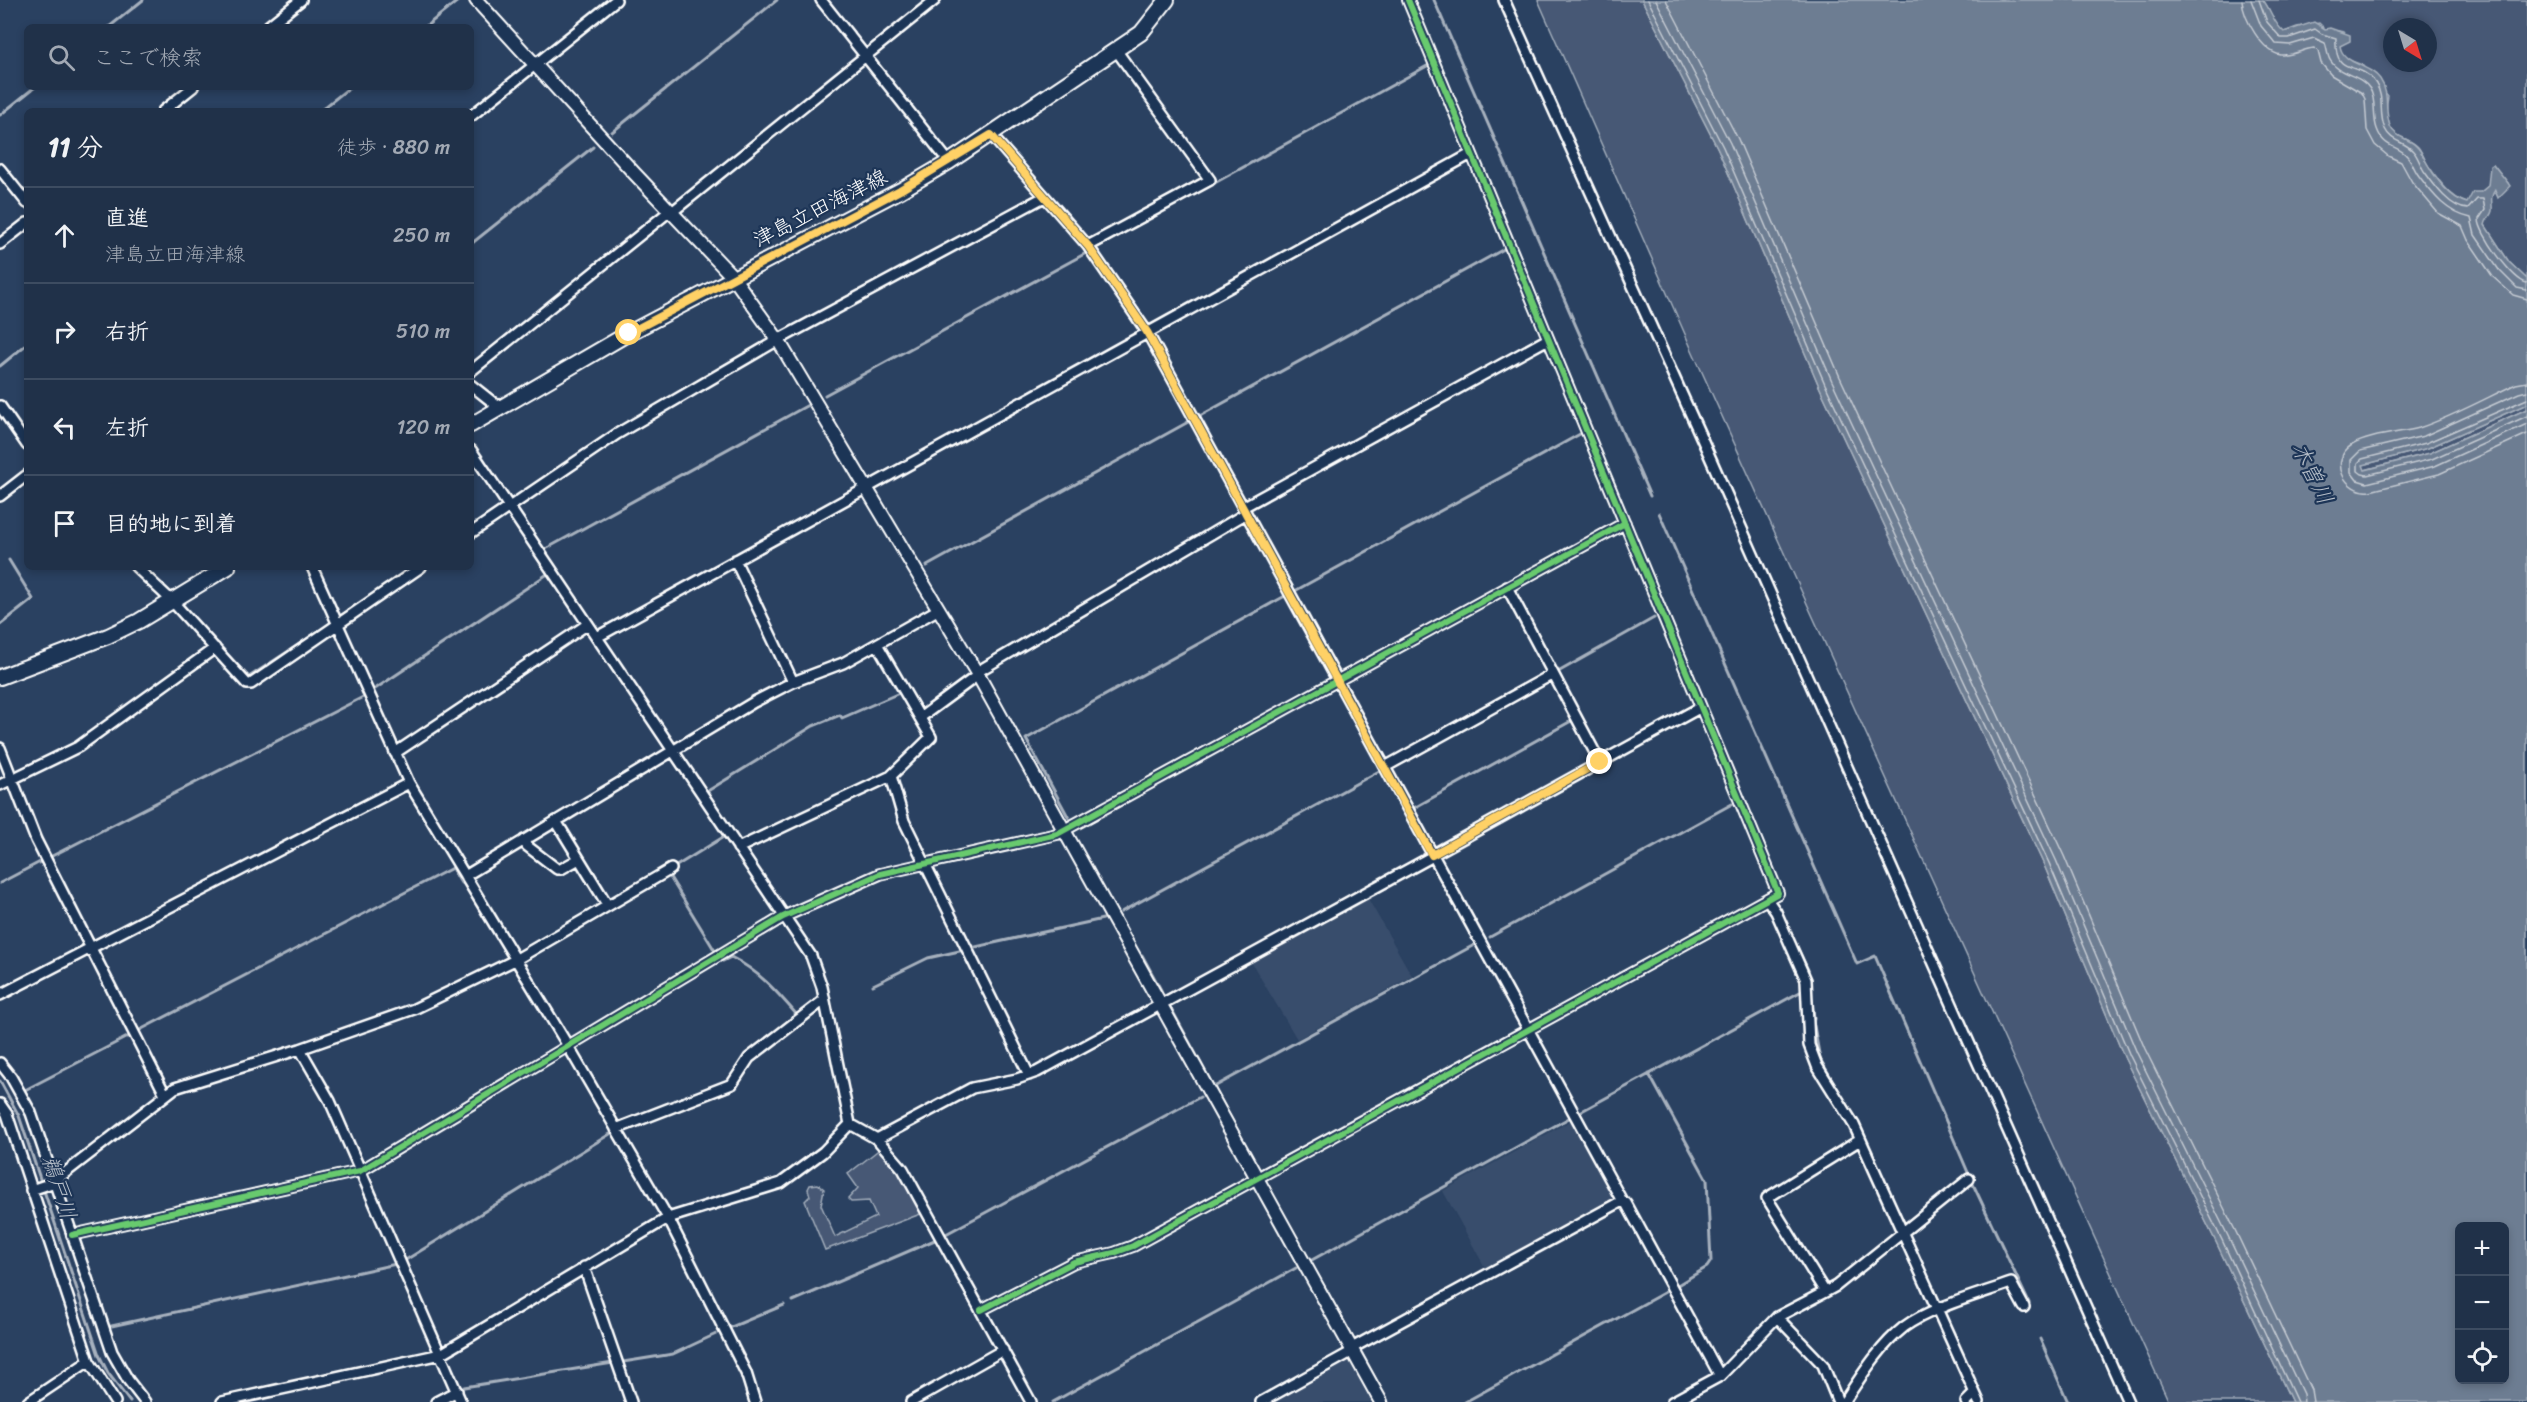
<!DOCTYPE html>
<html lang="ja">
<meta charset="utf-8">
<style>
body{margin:0;font-family:Sriracha,"Klee One",sans-serif;background:#2d3d53;color:#f1f3f6}
.controls{position:absolute;right:18px;bottom:18px;display:grid;overflow:hidden;border-radius:9px;box-shadow:0 3px 9px #0003}
.controls button{width:54px;height:54px;display:grid;place-items:center;padding:0;border:0;border-bottom:2px solid #3d4c61;background:#203149;color:#f1f3f6;font:30px sans-serif}
.compass{position:absolute;left:2383px;top:18px;width:54px;height:54px;border-radius:50%;background:#203149;box-shadow:0 3px 9px #0003;rotate:142deg}
.stop{position:absolute;width:18px;height:18px;margin:-14px;border:4px solid #ffd166;border-radius:50%;background:#fff}
.stop.end{background:#ffd166;border-color:#fff;box-shadow:0 2px 6px #0008}
.list{margin:0;padding:0;list-style:none}
h2{display:flex;justify-content:space-between;align-items:center;height:78px;margin:0;padding:0 24px;font-size:26px}
h2 small{font-size:20px;font-weight:400;color:#a2a9b4}
.list li{display:grid;grid-template-columns:39px 1fr auto;gap:18px;align-items:center;box-sizing:border-box;height:96px;padding:0 24px;border-top:2px solid #3d4c61}
.list b{display:block;font-size:22px;white-space:nowrap}
.list p{margin:0;font-size:20px;white-space:nowrap;color:#a2a9b4}
.list em{font-size:20px;font-style:normal;color:#a2a9b4}
.icon{flex:none;width:33px;height:33px;fill:none;stroke:currentColor;stroke-width:2;stroke-linecap:round;stroke-linejoin:round}
.map{position:relative;flex:none;width:2527px;height:1402px;overflow:hidden}
.search{position:absolute;background:#203149;box-shadow:0 3px 9px #0003;left:24px;top:24px;width:450px;height:66px;display:flex;align-items:center;gap:15px;box-sizing:border-box;padding:0 21px;border-radius:9px;color:#a2a9b4;font-size:22px}
.panel{position:absolute;background:#203149;box-shadow:0 3px 9px #0003;left:24px;top:108px;width:450px;height:462px;border-radius:9px}
.map>svg:first-child{display:block}
.built{fill:#394e6c}
.green{fill:#465975;stroke:#a2acba;stroke-width:1.5;fill-rule:evenodd}
.water{fill:#6d7d92;stroke:#a7b1be;stroke-width:1.5;fill-rule:evenodd}
.lines{fill:none;stroke-linecap:round;stroke-linejoin:round}
.shore{stroke:#c5cbd3;stroke-width:1.5}
.stream{stroke:#a7b1be;stroke-width:3}
.minor-casing{stroke:#fff;stroke-width:14}
.tertiary-casing{stroke:#fff;stroke-width:16}
.secondary-casing{stroke:#fff;stroke-width:18}
.minor{stroke:#1d3557;stroke-width:9}
.tertiary{stroke:#1d3557;stroke-width:12}
.secondary{stroke:#1d3557;stroke-width:14}
.cycleway-casing{stroke:#1d3557;stroke-width:10}
.cycleway{stroke:#67ca6e;stroke-width:6}
.route{stroke:#ffd166;stroke-width:8}
.labels{text-anchor:middle;stroke-width:4.5;stroke-linejoin:round;paint-order:stroke}
.street-label{font-size:21px;fill:#fff;stroke:#1d3557}
.water-label{font-size:22px;font-style:italic;fill:#b6bec8;stroke:#1d3557}
</style>
<div class="map">
<svg width="2527" height="1402" viewBox="0 0 2527 1402">
<rect width="100%" height="100%" fill="#2a4161"/>
<filter id="ink" filterUnits="userSpaceOnUse"><feTurbulence type="fractalNoise" baseFrequency=".0167" numOctaves="2"/><feDisplacementMap in="SourceGraphic" scale="12" xChannelSelector="R" yChannelSelector="G"/><feConvolveMatrix kernelMatrix="1 2 1 2 8 2 1 2 1" color-interpolation-filters="sRGB"/></filter>
<g filter="url(#ink)">
<path class="built" d="M 1367,897 L 1412,976 L 1297,1039 L 1250,960 Z
M 1574,1119 L 1616,1200 L 1487,1271 L 1443,1191 Z
M 1347,1357 L 1371,1402 L 1266,1402 Z"/>
<path class="green" d="M 1538,0 L 1642,0 L 1718,149 L 1819,386 L 2044,865 L 2125,1059 L 2216,1242 L 2292,1402 L 2169,1402 L 1692,350 Z
M 2263,0 L 2527,0 L 2527,279 L 2509,262 L 2485,225 L 2485,221 L 2489,216 L 2490,200 L 2494,190 L 2498,197 L 2508,183 L 2493,164 L 2488,186 L 2467,203 C 2452,199 2439,181 2430,168 C 2425,162 2423,153 2418,147 C 2410,138 2397,139 2391,128 C 2386,119 2386,106 2388,96 L 2362,65 L 2346,59 L 2341,53 L 2340,46 L 2346,41 L 2344,32 L 2325,29 L 2319,23 L 2297,27 L 2284,32 C 2273,24 2271,11 2263,0 ZM 2392,27 L 2428,27 L 2428,63 L 2392,63 Z
M 2527,404 L 2527,409 L 2430,453 L 2364,470 L 2363,465 L 2428,448 Z
M 881,1148 L 900,1170 L 923,1213 L 825,1250 L 805,1201 L 810,1196 L 808,1189 L 810,1185 L 818,1184 L 824,1189 L 821,1205 L 835,1237 L 876,1217 L 869,1201 L 851,1202 L 848,1199 L 858,1188 L 848,1174 Z"/>
<path class="water" d="M 1642,0 L 2263,0 C 2272,11 2273,23 2284,32 L 2314,22 L 2325,29 L 2330,28 L 2350,35 L 2350,41 L 2340,46 C 2343,65 2370,64 2380,79 C 2391,95 2383,112 2391,128 C 2396,138 2409,138 2416,146 C 2422,151 2424,159 2428,165 C 2436,179 2451,199 2467,203 L 2473,192 L 2481,192 L 2488,186 L 2490,166 L 2493,164 L 2508,183 L 2510,186 L 2498,198 L 2495,190 C 2489,199 2493,202 2492,211 C 2491,216 2486,219 2485,225 L 2509,262 L 2527,279 L 2527,404 L 2428,448 L 2363,465 L 2365,470 L 2430,453 L 2527,409 L 2527,1402 L 2292,1402 L 2216,1242 L 2125,1059 L 2044,865 L 1819,386 L 1718,149 ZM 2460,1226 L 2504,1226 L 2504,1380 L 2460,1380 Z"/>
<g class="lines">
<path class="shore" d="M 1648,0 L 1723,147 L 1825,384 L 2049,863 L 2130,1056 L 2222,1240 L 2297,1402
M 1656,0 L 1730,143 L 1832,381 L 2056,860 L 2137,1053 L 2228,1236 L 2303,1394 L 2304,1402
M 1666,0 L 1738,139 L 1840,377 L 2064,856 L 2145,1049 L 2236,1232 L 2311,1390 L 2313,1402
M 2242,0 C 2243,18 2262,52 2281,55 C 2293,56 2303,49 2314,48 L 2318,51 L 2321,63 L 2331,75 L 2362,93 L 2365,99 L 2367,130 L 2375,145 L 2388,156 L 2401,162 L 2412,182 L 2438,213 L 2462,226 L 2468,240 L 2493,277 L 2513,295 L 2527,299
M 2251,0 L 2261,26 L 2276,44 L 2290,45 L 2314,38 L 2325,43 C 2327,48 2327,55 2330,60 C 2339,76 2361,74 2370,89 C 2377,101 2372,116 2377,129 C 2384,149 2398,145 2407,156 C 2412,161 2414,170 2419,176 C 2433,195 2447,213 2471,218 L 2475,235 L 2499,270 L 2517,288 L 2527,290
M 2259,0 L 2267,22 L 2281,38 L 2289,38 L 2315,29 L 2322,34 L 2336,38 C 2334,80 2360,58 2376,84 C 2385,98 2378,114 2385,129 C 2391,142 2404,141 2413,151 C 2418,156 2420,165 2424,171 C 2434,185 2450,208 2468,209 L 2477,199 L 2483,199 L 2485,210 L 2479,219 C 2478,232 2513,281 2527,283
M 2527,382 L 2516,384 C 2484,399 2452,417 2419,428 C 2400,433 2369,435 2352,445 C 2328,460 2345,494 2370,491 L 2439,474 L 2527,434
M 2527,391 L 2519,393 L 2424,436 L 2360,451 L 2351,460 L 2351,472 L 2357,480 L 2367,483 L 2435,466 L 2527,424
M 2527,399 L 2426,443 L 2362,459 L 2358,463 L 2358,471 L 2362,474 L 2367,475 L 2432,459 L 2527,416"/>
<path class="stream" d="M 1434,0 L 1650,496
M 109,27 L 143,0
M 425,27 L 459,0
M 907,102 L 948,154 L 1039,93
M 320,111 L 350,87
M 0,115 L 35,87
M 612,132 L 777,0
M 1211,185 L 1427,66
M 471,244 L 593,147
M 1096,248 L 1178,202
M 938,249 L 1037,195
M 0,366 L 27,344
M 720,369 L 768,340
M 825,395 L 1088,252
M 1196,418 L 1504,249
M 1659,513 L 1857,964 L 1875,956 L 1970,1177
M 542,551 L 808,405
M 927,566 L 1190,421
M 1293,592 L 1580,434
M 342,615 L 385,586
M 0,625 L 33,599 L 9,560
M 220,647 L 249,677 L 330,624
M 375,689 L 549,573 L 547,571
M 1580,716 L 1558,672 L 1654,618
M 1358,728 L 1392,789
M 0,779 L 6,777
M 707,794 L 706,792 L 813,726 L 840,715 L 842,718 L 897,694
M 1412,809 L 1573,720
M 723,817 L 741,843
M 1071,822 L 1026,739 L 1285,596
M 50,857 L 363,697
M 673,868 L 725,836
M 668,874 L 715,951
M 0,883 L 42,861
M 1121,912 L 1381,770
M 1787,926 L 1808,970 L 1814,1018
M 1490,937 L 1732,804
M 971,948 L 1103,919
M 1142,955 L 1161,990
M 723,961 L 731,957 C 759,971 777,992 797,1015
M 873,985 L 928,958 L 964,950
M 1172,1010 L 1258,1168
M 1814,1026 L 1820,1059 L 1856,1120
M 138,1031 L 452,868 L 461,883
M 1649,1074 L 1707,1180 L 1711,1261 L 1707,1267 L 1676,1286
M 0,1081 L 19,1116 L 99,1355 L 108,1373 L 130,1402
M 1214,1087 L 1476,944
M 23,1091 L 131,1035
M 682,1108 L 736,1088 L 751,1063
M 1580,1112 L 1800,992
M 1970,1183 L 1972,1182 L 2029,1303
M 1276,1201 L 1353,1338
M 944,1235 L 1200,1097
M 404,1261 L 610,1134
M 1310,1261 L 1569,1118
M 793,1301 L 937,1239
M 1787,1318 L 1840,1288
M 107,1327 L 396,1264 L 398,1268
M 729,1328 L 784,1305
M 2040,1339 L 2068,1402
M 1361,1352 L 1388,1402
M 623,1362 L 673,1354 L 716,1334
M 464,1387 L 613,1363
M 1053,1402 L 1296,1268
M 1465,1402 L 1667,1291"/>
<g class="minor-casing">
<path id="minor" d="M 821,0 L 949,162
M 1504,0 L 1702,439 L 2128,1402
M 267,27 L 301,0
M 163,111 L 193,87
M 471,116 L 616,0
M 991,135 L 1088,246 L 1147,332 L 1622,1201 L 1352,1348
M 0,169 L 27,203
M 672,212 L 935,0
M 0,244 L 27,223
M 1088,246 L 1210,180 L 1116,50
M 471,371 L 671,210
M 471,385 L 500,408
M 0,406 L 27,445
M 471,450 L 811,956 L 822,987 L 850,1124 L 877,1139 L 903,1169 L 1031,1402
M 0,496 L 27,475
M 1243,507 L 1548,339
M 471,533 L 617,434 L 778,340 L 1044,197
M 735,560 L 793,682
M 136,567 L 171,600 L 247,684 L 251,684 L 421,567
M 312,567 L 409,783 L 568,1046 L 668,1218 L 746,1373 L 755,1402
M 1507,587 L 1600,762
M 597,637 L 1471,154
M 877,644 L 931,737 L 891,776 L 904,821 L 1029,1075
M 977,672 L 1245,514
M 921,717 L 978,675
M 0,748 L 36,840 L 165,1094
M 395,753 L 588,624
M 1385,767 L 1553,674
M 0,785 L 78,747 L 215,648
M 556,821 L 608,906
M 524,840 L 527,846 L 557,869 L 561,869 L 579,859
M 738,848 L 891,776
M 1432,855 L 1701,707
M 465,876 L 754,702 L 793,682 L 843,663 L 939,609
M 1767,899 L 1776,912 L 1806,980 L 1809,1045 L 1817,1066 L 1854,1125 L 1979,1402
M 0,995 L 409,783
M 300,1049 L 330,1101 L 461,1402
M 0,1063 L 11,1077 L 31,1113 L 112,1352 L 128,1380 L 145,1402
M 0,1104 L 7,1114 L 89,1361 L 115,1402
M 616,1129 L 732,1084 L 749,1058 L 824,1000
M 877,1139 L 972,1088 L 1017,1079 L 1037,1072 L 1433,856
M 31,1190 L 52,1183 L 175,1088 L 300,1049 L 414,1009 L 515,960 L 671,869
M 1622,1201 L 1626,1203 L 1720,1376
M 72,1235 L 360,1171 L 783,917 L 880,874 L 1057,834 L 1625,523
M 584,1267 L 631,1402
M 1825,1292 L 1836,1286 L 1969,1179
M 981,1310 L 1074,1262 L 1114,1253 L 1133,1246 L 1778,893 L 1408,0
M 1777,1317 L 1823,1365 L 1838,1402
M 28,1402 L 89,1361
M 222,1402 L 441,1354 L 668,1218 L 781,1183 L 823,1152 L 850,1124
M 436,1402 L 457,1391
M 911,1402 L 1003,1350
M 1261,1402 L 1353,1351
M 1672,1402 L 1720,1376 L 1777,1317 L 1825,1292 L 1767,1198 L 1860,1140
M 1844,1402 C 1862,1375 1879,1347 1904,1327 C 1929,1308 1980,1294 2011,1283 L 2024,1307
M 1966,1402 L 1975,1393"/>
</g>
<g class="tertiary-casing">
<path id="tertiary" d="M 476,0 L 635,174 L 733,277 L 778,340 L 978,675 L 1381,1402"/>
</g>
<g class="secondary-casing">
<path id="secondary" d="M 471,425 L 629,333 L 901,190 L 949,162 L 1141,33 L 1167,0
M 0,677 L 108,636 L 139,621 L 228,567"/>
</g>
<use href="#minor" class="minor"/>
<use href="#tertiary" class="tertiary"/>
<use href="#secondary" class="secondary"/>
<g class="cycleway-casing">
<path id="cycleway" d="M 72,1235 L 360,1171 L 783,917 L 880,874 L 1057,834 L 1625,523
M 981,1310 L 1074,1262 L 1114,1253 L 1133,1246 L 1778,893 L 1408,0"/>
</g>
<use href="#cycleway" class="cycleway"/>
</g>
</g>
<g class="lines" filter="url(#ink)">
<path class="route" d="M 629,333 L 900,190 L 991,135 L 1088,246 L 1147,332 L 1432,855 L 1600,762"/>
</g>
<g class="labels">
<g class="street-label">
<text transform="translate(820 208) rotate(-27)" y="7">津島立田海津線</text>
</g>
<g class="water-label">
<text transform="translate(2313 473) rotate(64)" y="8">木曽川</text>
<text transform="translate(60 1187) rotate(72)" y="8">鵜戸川</text>
</g>
</g>
</svg>
<div class="controls">
<button>+</button>
<button>−</button>
<button><svg class="icon" aria-label="locate" viewBox="0 0 24 24"><circle cx="12" cy="12" r="6"/><path d="M12 2v4M12 18v4M2 12h4M18 12h4"/></svg></button>
</div>
<svg class="compass" viewBox="-18 -18 36 36"><path d="M0-13l5 13h-10z" fill="#e53935"/><path d="M0 13l5-13h-10z" fill="#a2a9b4"/></svg>
<div class="stop" style="left:629px;top:333px"></div>
<div class="stop end" style="left:1600px;top:762px"></div>
<div class="search"><svg class="icon" aria-label="search" viewBox="0 0 24 24"><circle cx="10" cy="10" r="6"/><path d="M15 15l6 6"/></svg>ここで検索</div>
<section class="panel">
<h2>11 分<small>徒歩 · 880 m</small></h2>
<ul class="list">
<li><svg class="icon" aria-label="ahead" viewBox="0 0 24 24"><path d="M12 20V5M6 11l6-6 6 6"/></svg><div><b>直進</b><p>津島立田海津線</p></div><em>250 m</em></li>
<li><svg class="icon" aria-label="right" viewBox="0 0 24 24"><path d="M7 20v-9h11M14 6l5 5-5 5"/></svg><div><b>右折</b></div><em>510 m</em></li>
<li><svg class="icon" aria-label="left" viewBox="0 0 24 24"><path d="M17 20v-9H6M10 6l-5 5 5 5"/></svg><div><b>左折</b></div><em>120 m</em></li>
<li><svg class="icon" aria-label="arrive" viewBox="0 0 24 24"><path d="M6 21V4h12l-3 4 3 4H6"/></svg><div><b>目的地に到着</b></div></li>
</ul>
</section>
</div>
